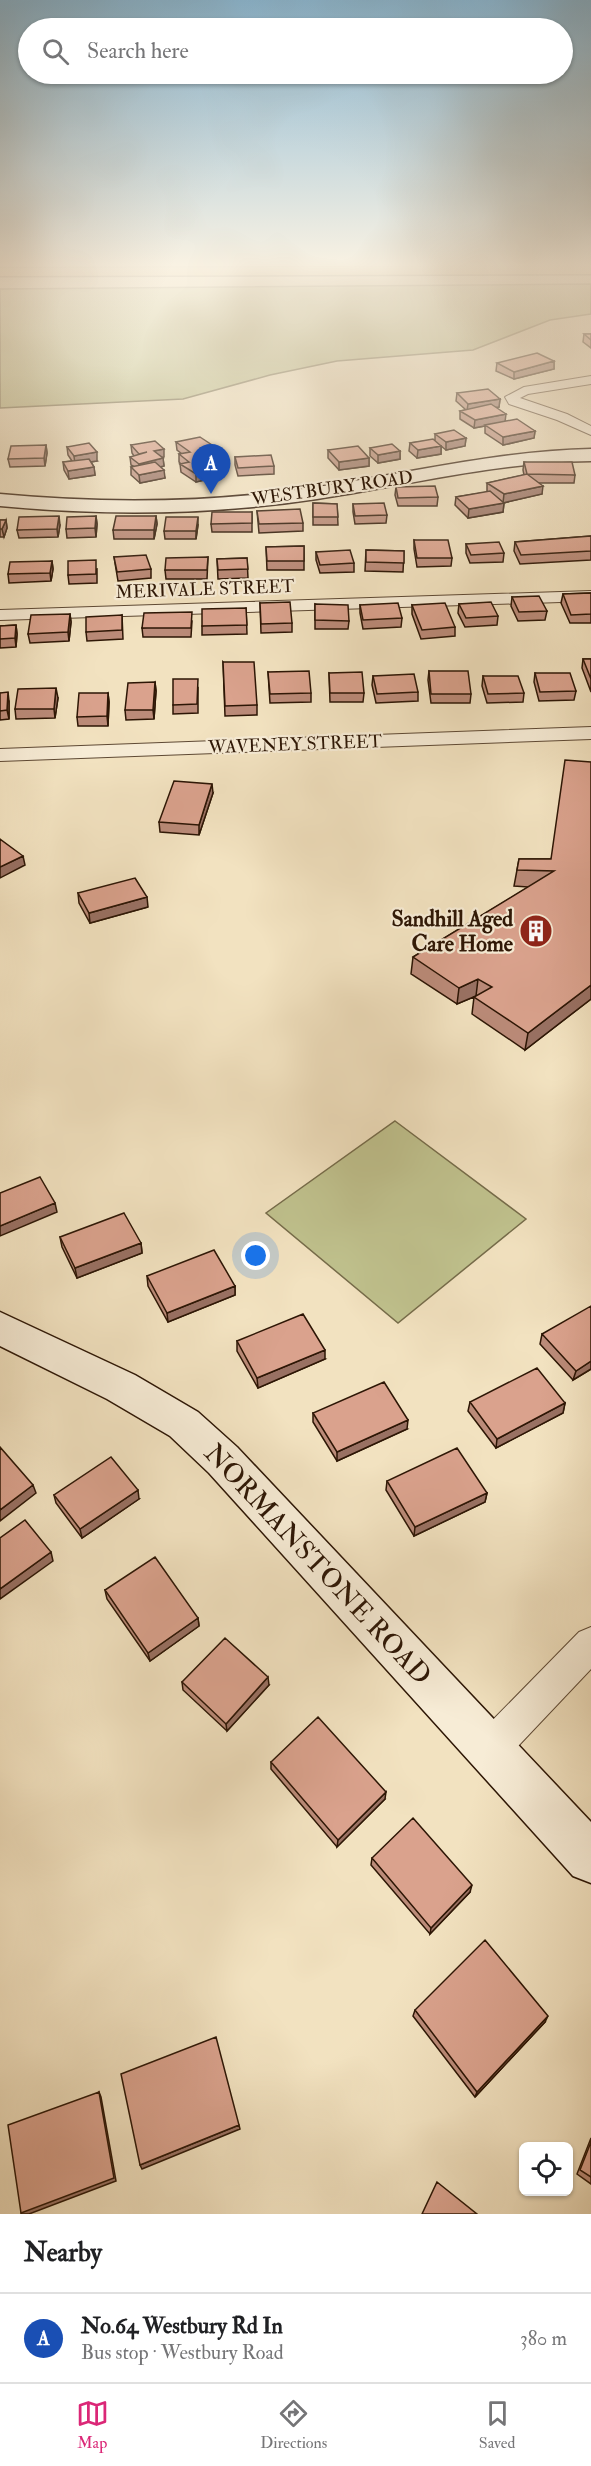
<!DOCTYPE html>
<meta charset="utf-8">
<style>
body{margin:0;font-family:"IM FELL Double Pica",serif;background:#f6f6f6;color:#202124}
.controls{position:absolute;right:18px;bottom:18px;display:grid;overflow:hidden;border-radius:9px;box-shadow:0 2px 4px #0004}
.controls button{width:54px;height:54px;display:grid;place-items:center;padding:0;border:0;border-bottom:2px solid #e0e0e0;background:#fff;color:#202124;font:30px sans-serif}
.you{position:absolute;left:256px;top:1256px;width:21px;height:21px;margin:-15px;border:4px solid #fff;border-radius:50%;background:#1a73e8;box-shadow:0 0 0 9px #1a73e833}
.badge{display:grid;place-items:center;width:39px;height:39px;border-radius:50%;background:#db2777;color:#fff;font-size:20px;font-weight:700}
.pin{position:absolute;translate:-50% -50px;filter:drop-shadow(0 2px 3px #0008)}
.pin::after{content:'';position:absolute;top:32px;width:21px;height:18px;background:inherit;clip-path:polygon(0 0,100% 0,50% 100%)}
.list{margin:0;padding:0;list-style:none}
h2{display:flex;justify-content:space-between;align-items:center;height:78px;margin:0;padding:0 24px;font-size:26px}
h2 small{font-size:20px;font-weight:400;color:#757577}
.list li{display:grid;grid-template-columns:39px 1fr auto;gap:18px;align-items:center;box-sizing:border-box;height:90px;padding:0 24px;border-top:2px solid #e0e0e0}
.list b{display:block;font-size:22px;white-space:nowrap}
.list p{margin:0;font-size:20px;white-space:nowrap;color:#757577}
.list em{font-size:20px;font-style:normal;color:#757577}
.icon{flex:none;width:33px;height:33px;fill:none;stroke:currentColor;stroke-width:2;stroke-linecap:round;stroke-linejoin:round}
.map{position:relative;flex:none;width:591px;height:2214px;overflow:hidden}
.search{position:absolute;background:#fff;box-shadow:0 2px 4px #0004;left:18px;right:18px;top:18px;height:66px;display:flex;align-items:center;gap:15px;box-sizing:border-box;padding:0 21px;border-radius:33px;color:#757577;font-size:22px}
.sheet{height:168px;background:#fff}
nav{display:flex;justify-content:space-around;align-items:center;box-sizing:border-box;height:84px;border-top:2px solid #e0e0e0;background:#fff;font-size:16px;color:#757577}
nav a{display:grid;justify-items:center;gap:3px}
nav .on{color:#db2777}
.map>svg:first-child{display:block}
.green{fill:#c0c28e;stroke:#766c4a;stroke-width:1.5}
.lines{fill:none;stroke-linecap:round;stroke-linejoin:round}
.street-casing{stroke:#5e4934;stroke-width:2}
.secondary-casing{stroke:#2d1605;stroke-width:3}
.highway-casing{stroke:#2d1605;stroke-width:3}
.street{fill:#f7ecd6;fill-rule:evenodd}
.secondary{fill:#f7ecd6;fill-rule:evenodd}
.highway{fill:#e9c180;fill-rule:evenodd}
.wall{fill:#bb8b79;stroke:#2d1605;stroke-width:1.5}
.shaded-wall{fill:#997163;stroke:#2d1605;stroke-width:1.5}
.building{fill:#daa28d;stroke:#2d1605;stroke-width:1.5}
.labels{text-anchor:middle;stroke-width:4.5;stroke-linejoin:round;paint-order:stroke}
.far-street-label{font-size:18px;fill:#2d1605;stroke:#f7ecd6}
.poi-label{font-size:22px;font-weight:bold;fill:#2d1605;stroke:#f7ecd6;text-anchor:end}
.near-street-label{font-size:27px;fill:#2d1605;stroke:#f7ecd6}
</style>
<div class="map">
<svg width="591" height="2214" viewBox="0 0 591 2214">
<rect width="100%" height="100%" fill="#f2e2c0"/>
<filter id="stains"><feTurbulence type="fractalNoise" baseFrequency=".00333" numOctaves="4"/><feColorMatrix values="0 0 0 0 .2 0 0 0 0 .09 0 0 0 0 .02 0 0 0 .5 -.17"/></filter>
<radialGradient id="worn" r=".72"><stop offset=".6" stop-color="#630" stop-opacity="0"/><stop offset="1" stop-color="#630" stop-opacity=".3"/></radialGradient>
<path class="green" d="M 591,284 L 591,314 L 550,320 L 473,350 L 337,361 L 270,375 L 183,399 L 0,408 L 0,289 Z
M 395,1121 L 526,1219 L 398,1323 L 266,1213 Z"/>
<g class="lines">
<g class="street-casing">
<path id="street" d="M 591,376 L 591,384 L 528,394 L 520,398 L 567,414 L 591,426 L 591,435 L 557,420 L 509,404 L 505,397 L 524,387 Z
M 591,591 L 591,601 L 0,620 L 0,610 Z
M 591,727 L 591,739 L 0,761 L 0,749 Z
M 591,1627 L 591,1669 L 504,1761 L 491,1766 L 478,1761 L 473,1748 L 478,1735 L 579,1632 Z"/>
</g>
<g class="secondary-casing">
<path id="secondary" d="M 591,449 L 591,461 C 498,462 409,485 317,499 C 212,515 106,516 0,506 L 0,494 C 106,504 212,503 317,487 C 409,473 498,451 591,449 Z
M 0,1312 L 135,1375 L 198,1412 L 237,1447 L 591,1822 L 591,1883 L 573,1876 L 209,1473 L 170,1436 L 107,1399 L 0,1346 Z"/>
</g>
<g class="highway-casing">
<path id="highway" d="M 591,266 L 591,274 L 0,276 L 0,268 Z"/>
</g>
<use href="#street" class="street"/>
<use href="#secondary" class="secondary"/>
<use href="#highway" class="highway"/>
</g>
<path class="wall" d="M 584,334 L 591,334 L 591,348 L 583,342 Z
M 554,361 L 554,369 L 514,379 L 496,371 L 497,363 Z
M 457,393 L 500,399 L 499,407 L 496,407 L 505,421 L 535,431 L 534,438 L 503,445 L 485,433 L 485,426 L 474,428 L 460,419 L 460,411 L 466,410 L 456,401 Z
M 435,434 L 466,438 L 465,446 L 446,450 L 441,446 L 441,454 L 417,458 L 409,451 L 410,443 L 435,440 Z
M 176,442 L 213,453 L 210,454 L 211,463 L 209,464 L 216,469 L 217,477 L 196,482 L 181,472 L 180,464 L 181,464 L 179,462 L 179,454 L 182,454 L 177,450 Z
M 46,445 L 47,453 L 45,466 L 10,467 L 8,459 Z
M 131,445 L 164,457 L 162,457 L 163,458 L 164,466 L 161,467 L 165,478 L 140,483 L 131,475 L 131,467 L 133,466 L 131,465 L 130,457 L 134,456 L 132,453 Z
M 67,447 L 97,461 L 91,462 L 94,467 L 95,475 L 69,479 L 64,470 L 63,462 L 72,461 L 68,455 Z
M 370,448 L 400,451 L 400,459 L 378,463 L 370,456 Z
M 328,450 L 369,458 L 369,466 L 339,470 L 328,458 Z
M 235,457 L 274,466 L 274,474 L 238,476 L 235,465 Z
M 524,462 L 575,475 L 574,483 L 539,483 L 542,494 L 503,503 L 504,503 L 503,512 L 468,518 L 455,505 L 456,497 L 488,492 L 487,491 L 487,483 L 524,475 L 523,470 Z
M 396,487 L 438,497 L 437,506 L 398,506 L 395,495 Z
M 313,503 L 337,504 L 338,525 L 313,525 Z
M 353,504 L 387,515 L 386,523 L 355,524 L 353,512 Z
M 257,511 L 303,523 L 303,531 L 259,533 Z
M 252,512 L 252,532 L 212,532 L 211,524 Z
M 96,516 L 97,524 L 96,537 L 67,538 L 66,529 Z
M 156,516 L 157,524 L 154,539 L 114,539 L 113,530 Z
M 0,520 L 6,520 L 7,528 L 4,537 L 0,537 Z
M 60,525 L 58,537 L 19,538 L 17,530 Z
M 198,525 L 196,539 L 165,539 L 164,531 Z
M 591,536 L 591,560 L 520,564 L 514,551 L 515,542 Z
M 414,540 L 452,558 L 451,566 L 417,567 L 414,549 Z
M 466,544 L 504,553 L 503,562 L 470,563 L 466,553 Z
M 304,546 L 304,570 L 267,570 L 266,547 Z
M 366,550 L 404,551 L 403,572 L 365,571 Z
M 316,552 L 354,563 L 354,572 L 320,573 L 316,560 Z
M 114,557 L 151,569 L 151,578 L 118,581 Z
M 208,557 L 207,579 L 166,579 L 165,570 Z
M 247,558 L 248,578 L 218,579 L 217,559 Z
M 52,561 L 53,569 L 51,581 L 9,583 L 8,574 Z
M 97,569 L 97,583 L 69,584 L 68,575 Z
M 591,593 L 591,623 L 570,623 L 561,603 L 563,594 Z
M 512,597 L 547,611 L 545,620 L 518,621 L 511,606 Z
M 260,603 L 292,623 L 292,632 L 261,633 Z
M 315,604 L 349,621 L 348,629 L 315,629 Z
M 459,604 L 498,616 L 497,625 L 465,627 L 458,613 Z
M 360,605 L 402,618 L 401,627 L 363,629 L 360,613 Z
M 412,605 L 455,627 L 455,636 L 421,639 L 412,614 Z
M 246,608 L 247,634 L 202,635 L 202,626 Z
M 70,614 L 71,622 L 69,641 L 30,643 L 28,634 Z
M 122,615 L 123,639 L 87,641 L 86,632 Z
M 192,621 L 191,637 L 143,637 L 142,628 Z
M 16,625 L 17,634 L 16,647 L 0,648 L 0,626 Z
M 583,659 L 591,659 L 591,692 L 582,668 Z
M 223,662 L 257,705 L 257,715 L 225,716 Z
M 429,671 L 471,694 L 470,703 L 431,703 L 428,680 Z
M 268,672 L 311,693 L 311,702 L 270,703 Z
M 329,673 L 364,693 L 363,702 L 330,702 Z
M 535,673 L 576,691 L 574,700 L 539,701 L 534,682 Z
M 373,676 L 418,692 L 418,701 L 376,703 L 372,685 Z
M 483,676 L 524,693 L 523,702 L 487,703 L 482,686 Z
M 155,682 L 156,691 L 154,719 L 126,720 L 125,710 Z
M 198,688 L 198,713 L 173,714 L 173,705 Z
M 0,693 L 9,701 L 9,719 L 0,720 Z
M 108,693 L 109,702 L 108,726 L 78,726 L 77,717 Z
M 58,698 L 55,718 L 16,719 L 15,709 Z
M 591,762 L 591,999 L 525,1050 L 472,1014 L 474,997 L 476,996 L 457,1004 L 411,974 L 413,957 L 529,887 L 514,886 L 519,859 L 551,859 Z
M 213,793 L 199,835 L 160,832 L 159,822 Z
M 78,893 L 148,907 L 90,923 L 79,903 Z
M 60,1237 L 141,1243 L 142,1253 L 77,1278 L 62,1247 Z
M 147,1276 L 235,1286 L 235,1295 L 168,1322 L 148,1286 Z
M 542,1334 L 591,1369 L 573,1380 L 540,1344 Z
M 237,1341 L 325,1359 L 258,1388 L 237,1351 Z
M 470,1402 L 565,1403 L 563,1413 L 496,1448 L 468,1411 Z
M 313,1413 L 407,1429 L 337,1461 L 313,1422 Z
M 387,1481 L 487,1493 L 485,1502 L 414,1536 L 386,1490 Z
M 54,1495 L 139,1499 L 82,1538 L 56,1503 Z
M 105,1590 L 198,1618 L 199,1626 L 150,1661 L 107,1599 Z
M 182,1682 L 269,1685 L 227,1731 L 183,1690 Z
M 271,1762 L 385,1799 L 337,1847 L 271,1769 Z
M 372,1858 L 470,1892 L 430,1934 L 371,1865 Z
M 415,2010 L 545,2022 L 475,2097 L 413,2016 Z
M 591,2138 L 591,2184 L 577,2174 Z"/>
<path class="shaded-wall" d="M 554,361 L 554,369 L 514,379 L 514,372 Z
M 500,399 L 499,407 L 467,411 L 468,404 Z
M 506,414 L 505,422 L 474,428 L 475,420 Z
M 535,431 L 534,438 L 503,445 L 503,437 Z
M 466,438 L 465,446 L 446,450 L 446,442 Z
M 46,445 L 47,453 L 45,466 L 44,458 Z
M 212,445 L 213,453 L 201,456 L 201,448 Z
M 441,446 L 441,454 L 417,458 L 418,450 Z
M 164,449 L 164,457 L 154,459 L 154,451 Z
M 400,451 L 400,459 L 378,463 L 378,455 Z
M 97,452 L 97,461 L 75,464 L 74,456 Z
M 211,455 L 211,463 L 200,466 L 200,458 Z
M 163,458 L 164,466 L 139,472 L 139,464 Z
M 369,458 L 369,466 L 339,470 L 339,462 Z
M 94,467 L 95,475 L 69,479 L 68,471 Z
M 216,469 L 217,477 L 196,482 L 196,474 Z
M 164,470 L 165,478 L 140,483 L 139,475 Z
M 543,486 L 542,494 L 503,503 L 504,494 Z
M 504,503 L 503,512 L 468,518 L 469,509 Z
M 59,516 L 60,525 L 58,537 L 57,529 Z
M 96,516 L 97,524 L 96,537 L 95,528 Z
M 156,516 L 157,524 L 154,539 L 154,530 Z
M 198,517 L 198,525 L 196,539 L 196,531 Z
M 6,520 L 7,528 L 4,537 L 2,529 Z
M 52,561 L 53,569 L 51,581 L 50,573 Z
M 70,614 L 71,622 L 69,641 L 68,632 Z
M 16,625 L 17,634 L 16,647 L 15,638 Z
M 155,682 L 156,691 L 154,719 L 153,710 Z
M 56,688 L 58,698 L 55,718 L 54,709 Z
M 8,692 L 9,701 L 9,719 L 7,710 Z
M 108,693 L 109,702 L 108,726 L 107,716 Z
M 212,784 L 213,793 L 199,835 L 199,825 Z
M 23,856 L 25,865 L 0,878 L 0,867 Z
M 147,897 L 148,907 L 90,923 L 89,913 Z
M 478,979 L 476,996 L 457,1004 L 459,988 Z
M 591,985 L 591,999 L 525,1050 L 528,1033 Z
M 55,1203 L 57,1212 L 0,1236 L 0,1226 Z
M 141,1243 L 142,1253 L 77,1278 L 75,1268 Z
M 235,1286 L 235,1295 L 168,1322 L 167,1313 Z
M 325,1350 L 325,1359 L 258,1388 L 257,1378 Z
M 591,1361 L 591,1369 L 573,1380 L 576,1371 Z
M 565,1403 L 563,1413 L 496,1448 L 497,1439 Z
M 408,1420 L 407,1429 L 337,1461 L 337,1452 Z
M 33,1485 L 36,1493 L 0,1521 L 0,1510 Z
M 138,1490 L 139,1499 L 82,1538 L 80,1529 Z
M 487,1493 L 485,1502 L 414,1536 L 415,1527 Z
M 51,1552 L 53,1561 L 0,1599 L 0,1589 Z
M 198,1618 L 199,1626 L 150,1661 L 148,1653 Z
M 268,1677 L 269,1685 L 227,1731 L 226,1724 Z
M 386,1792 L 385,1799 L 337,1847 L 338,1840 Z
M 472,1885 L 470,1892 L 430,1934 L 431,1928 Z
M 548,2016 L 545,2022 L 475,2097 L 477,2092 Z
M 99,2092 L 101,2097 L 116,2181 L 29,2214 L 22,2214 L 21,2213 Z
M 239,2125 L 240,2129 L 142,2169 L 140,2165 Z"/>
<path class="building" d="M 584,334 L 591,334 L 591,340 Z
M 537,353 L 554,361 L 514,372 L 497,363 Z
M 488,389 L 500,399 L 468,404 L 457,393 Z
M 491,404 L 506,414 L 475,420 L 460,411 Z
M 517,419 L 535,431 L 503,437 L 485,425 Z
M 454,430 L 466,438 L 446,442 L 435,434 Z
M 200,437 L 212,445 L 201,448 L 211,455 L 200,458 L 216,469 L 196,474 L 180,464 L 189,462 L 179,454 L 190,452 L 176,442 Z
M 433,439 L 441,446 L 418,450 L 410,443 Z
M 155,441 L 164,449 L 154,451 L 163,458 L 139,464 L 130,457 L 147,452 L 139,454 L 131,445 Z
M 89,443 L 97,452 L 74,456 L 67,447 Z
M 392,444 L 400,451 L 378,455 L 370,448 Z
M 46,445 L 44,458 L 8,459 L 11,446 Z
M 358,446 L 369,458 L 339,462 L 328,450 Z
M 271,455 L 274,466 L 238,468 L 235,457 Z
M 89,459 L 94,467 L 68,471 L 63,462 Z
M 155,462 L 164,470 L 139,475 L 131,467 Z
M 524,462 L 572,462 L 575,475 L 527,474 Z
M 527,474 L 543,486 L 504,494 L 487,483 Z
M 435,486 L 438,497 L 398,498 L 396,487 Z
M 490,491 L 504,503 L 469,509 L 456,497 Z
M 313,503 L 337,504 L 338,517 L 313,517 Z
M 384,503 L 387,515 L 355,516 L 353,504 Z
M 300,509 L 303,523 L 259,524 L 257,511 Z
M 212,512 L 252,512 L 252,523 L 211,524 Z
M 59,516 L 57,529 L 17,530 L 19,517 Z
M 96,516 L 95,528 L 66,529 L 67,517 Z
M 116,516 L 156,516 L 154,530 L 113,530 Z
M 166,517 L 198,517 L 196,531 L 164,531 Z
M 0,520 L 6,520 L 2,529 L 0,529 Z
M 591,536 L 591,551 L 521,555 L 515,542 Z
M 414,540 L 448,540 L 452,558 L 417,558 Z
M 499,542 L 504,553 L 471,555 L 466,544 Z
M 304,546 L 304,561 L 267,561 L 266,547 Z
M 350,550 L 354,563 L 320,565 L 316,552 Z
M 366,550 L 404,551 L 404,563 L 366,562 Z
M 146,555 L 151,569 L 117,572 L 114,557 Z
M 208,557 L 207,570 L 165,570 L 166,558 Z
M 247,558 L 248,569 L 218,570 L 217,559 Z
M 96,560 L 96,574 L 68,575 L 68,561 Z
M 52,561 L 50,573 L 8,574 L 10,562 Z
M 591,593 L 591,614 L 571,615 L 563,594 Z
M 539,596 L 547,611 L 519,612 L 512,597 Z
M 290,602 L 292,623 L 261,624 L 260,603 Z
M 491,602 L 498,616 L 466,618 L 459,604 Z
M 398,603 L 402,618 L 363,620 L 360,605 Z
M 445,603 L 455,627 L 422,630 L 412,605 Z
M 315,604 L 348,605 L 349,621 L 315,620 Z
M 246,608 L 247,625 L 202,626 L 202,609 Z
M 192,612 L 191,628 L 142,628 L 144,613 Z
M 70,614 L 68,632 L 28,634 L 31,615 Z
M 122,615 L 122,630 L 86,632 L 86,617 Z
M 16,625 L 15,638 L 0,639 L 0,626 Z
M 583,659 L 591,659 L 591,679 Z
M 223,662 L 254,662 L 257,705 L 225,706 Z
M 309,671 L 311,693 L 270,694 L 268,672 Z
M 429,671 L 468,671 L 471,694 L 431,694 Z
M 362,672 L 364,693 L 330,693 L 329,673 Z
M 535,673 L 570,673 L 576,691 L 540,692 Z
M 414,674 L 418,692 L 377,694 L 373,676 Z
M 483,676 L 518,676 L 524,693 L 488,694 Z
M 173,679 L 198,679 L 197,704 L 173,705 Z
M 155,682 L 153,710 L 125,710 L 128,683 Z
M 56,688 L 54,709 L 15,709 L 18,689 Z
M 8,692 L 7,710 L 0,711 L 0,693 Z
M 79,693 L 108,693 L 107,716 L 77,717 Z
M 565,760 L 591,762 L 591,985 L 528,1033 L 474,997 L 492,987 L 478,979 L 459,988 L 413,957 L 554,871 L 517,870 L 519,859 L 551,859 Z
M 174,781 L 212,784 L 199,825 L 159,822 Z
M 0,839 L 23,856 L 0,867 Z
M 135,878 L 147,897 L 89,913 L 78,893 Z
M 40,1177 L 55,1203 L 0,1226 L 0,1193 Z
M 124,1213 L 141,1243 L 75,1268 L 60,1237 Z
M 214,1250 L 235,1286 L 167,1313 L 147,1276 Z
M 591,1306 L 591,1361 L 576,1371 L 542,1334 Z
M 303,1314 L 325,1350 L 257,1378 L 237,1341 Z
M 537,1368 L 565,1403 L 497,1439 L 470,1402 Z
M 384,1382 L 408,1420 L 337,1452 L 313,1413 Z
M 0,1447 L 33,1485 L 0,1510 Z
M 457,1448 L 487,1493 L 415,1527 L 387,1481 Z
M 111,1457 L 138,1490 L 80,1529 L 54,1495 Z
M 25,1520 L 51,1552 L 0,1589 L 0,1538 Z
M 155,1557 L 198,1618 L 148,1653 L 105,1590 Z
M 225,1638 L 268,1677 L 226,1724 L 182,1682 Z
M 318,1717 L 386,1792 L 338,1840 L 271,1762 Z
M 413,1818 L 472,1885 L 431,1928 L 372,1858 Z
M 485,1940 L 548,2016 L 477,2092 L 415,2010 Z
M 216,2037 L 239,2125 L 140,2165 L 121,2074 Z
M 99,2092 L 114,2178 L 21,2213 L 8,2125 Z
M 591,2142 L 591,2177 L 580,2170 Z
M 437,2182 L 477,2214 L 422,2214 Z"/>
<linearGradient id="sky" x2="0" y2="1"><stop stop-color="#89b8d5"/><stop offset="0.46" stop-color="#f9f2e3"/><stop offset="1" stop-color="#f9f2e3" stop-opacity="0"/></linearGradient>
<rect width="591" height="576" fill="url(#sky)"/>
<defs>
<g id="building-disc" transform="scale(1.725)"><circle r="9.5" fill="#8f2418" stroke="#f7ecd6"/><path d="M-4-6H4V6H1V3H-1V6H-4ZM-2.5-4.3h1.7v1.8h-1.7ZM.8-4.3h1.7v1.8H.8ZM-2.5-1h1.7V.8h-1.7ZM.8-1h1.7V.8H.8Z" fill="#fff"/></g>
</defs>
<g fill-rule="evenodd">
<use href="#building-disc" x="536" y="931"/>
</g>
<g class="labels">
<g class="far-street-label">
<text transform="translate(332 488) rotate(-8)" y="6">WESTBURY ROAD</text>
<text transform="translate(205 589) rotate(-2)" y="6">MERIVALE STREET</text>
<text transform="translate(295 744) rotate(-2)" y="6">WAVENEY STREET</text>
</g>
<g class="poi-label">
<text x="513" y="926">Sandhill Aged<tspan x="513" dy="25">Care Home</tspan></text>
</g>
<g class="near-street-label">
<text transform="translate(318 1564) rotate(47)" y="9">NORMANSTONE ROAD</text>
</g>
</g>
<rect width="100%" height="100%" filter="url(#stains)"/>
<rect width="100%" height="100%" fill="url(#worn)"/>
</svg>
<div class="controls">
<button><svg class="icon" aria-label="locate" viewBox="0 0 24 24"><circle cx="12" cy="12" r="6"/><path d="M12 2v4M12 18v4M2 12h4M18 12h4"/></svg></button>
</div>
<div class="you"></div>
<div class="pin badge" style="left:211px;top:494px;background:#1a4fb4">A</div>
<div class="search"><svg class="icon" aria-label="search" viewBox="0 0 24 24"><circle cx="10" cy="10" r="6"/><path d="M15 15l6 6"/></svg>Search here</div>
</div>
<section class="sheet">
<h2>Nearby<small></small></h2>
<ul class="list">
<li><span class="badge" style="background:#1a4fb4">A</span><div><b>No.64 Westbury Rd In</b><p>Bus stop · Westbury Road</p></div><em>380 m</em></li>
</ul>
</section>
<nav>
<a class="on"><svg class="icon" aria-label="map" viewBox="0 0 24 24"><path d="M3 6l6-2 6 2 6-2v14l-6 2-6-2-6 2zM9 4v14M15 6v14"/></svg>Map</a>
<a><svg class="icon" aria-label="directions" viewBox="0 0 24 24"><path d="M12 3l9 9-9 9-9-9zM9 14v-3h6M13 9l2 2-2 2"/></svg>Directions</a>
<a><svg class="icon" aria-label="saved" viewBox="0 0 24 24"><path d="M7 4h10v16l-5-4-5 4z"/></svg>Saved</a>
</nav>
